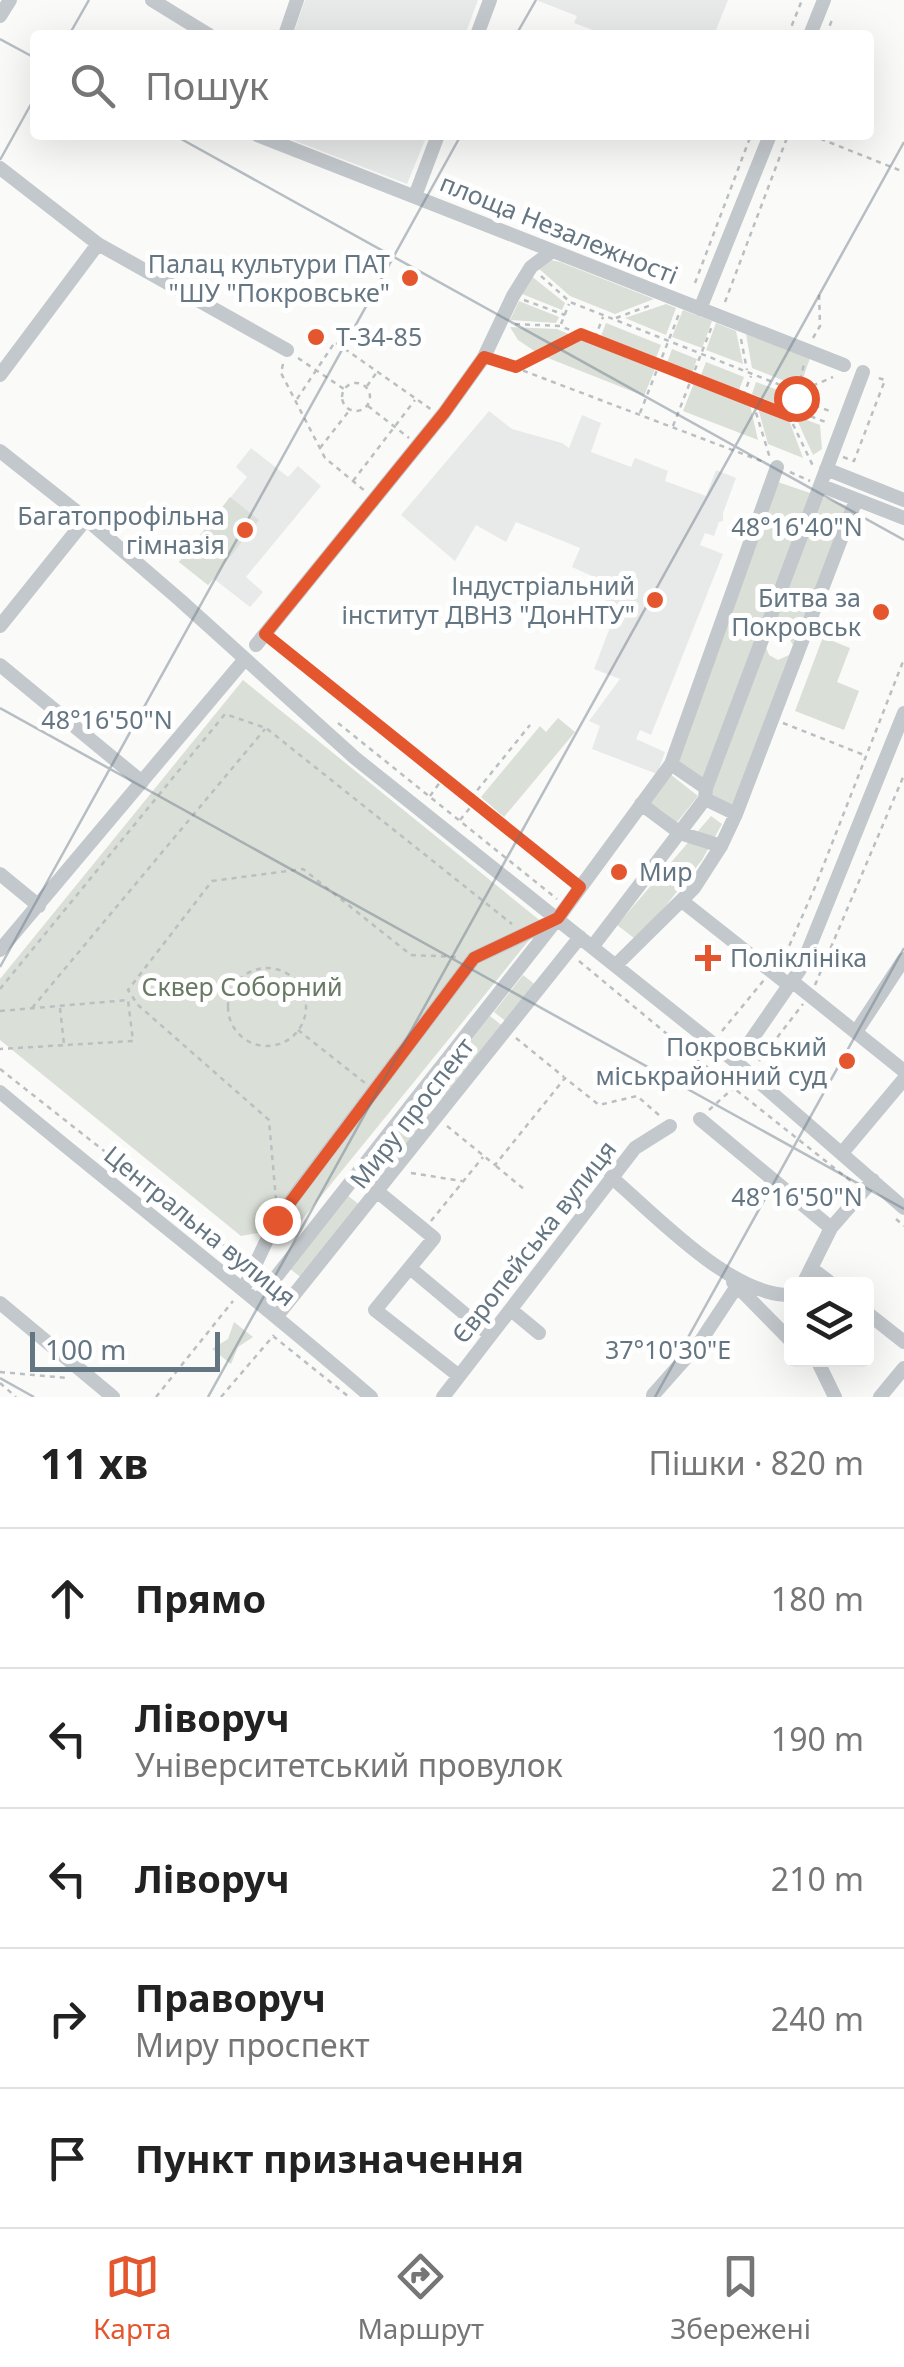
<!DOCTYPE html>
<html lang="uk">
<meta charset="utf-8">
<style>
body{margin:0;font-family:"Noto Sans",sans-serif;background:#f6f6f6;color:#222}
.controls{position:absolute;right:30px;bottom:30px;display:grid;overflow:hidden;border-radius:10px;box-shadow:0 10px 40px #0002}
.controls button{width:90px;height:90px;display:grid;place-items:center;padding:0;border:0;border-bottom:2px solid #e0e0e0;background:#fff;color:#222;font:50px sans-serif}
.scale{position:absolute;left:30px;bottom:25px;width:190px;box-sizing:border-box;padding-left:10px;border:5px solid #657683;border-top:0;font-size:28px;line-height:35px;white-space:nowrap;color:#657683;-webkit-text-stroke:8px #fff;paint-order:stroke}
.stop{position:absolute;width:30px;height:30px;margin:-22px;border:8px solid #e4572e;border-radius:50%;background:#fff}
.stop.end{background:#e4572e;border-color:#fff;box-shadow:0 2px 10px #0008}
.list{margin:0;padding:0;list-style:none}
h2{display:flex;justify-content:space-between;align-items:center;height:130px;margin:0;padding:0 40px;font-size:42px}
h2 small{font-size:32px;font-weight:400;color:#767676}
.list li{display:grid;grid-template-columns:65px 1fr auto;gap:30px;align-items:center;box-sizing:border-box;height:140px;padding:0 40px;border-top:2px solid #e0e0e0}
.list b{display:block;font-size:38px;white-space:nowrap}
.list p{margin:0;font-size:32px;white-space:nowrap;color:#767676}
.list em{font-size:32px;font-style:normal;color:#767676}
.icon{flex:none;width:55px;height:55px;fill:none;stroke:currentColor;stroke-width:2;stroke-linecap:round;stroke-linejoin:round}
.map{position:relative;flex:none;width:904px;height:1397px;overflow:hidden}
.search{position:absolute;background:#fff;box-shadow:0 10px 40px #0002;left:30px;right:30px;top:30px;height:110px;display:flex;align-items:center;gap:25px;box-sizing:border-box;padding:0 35px;border-radius:10px;color:#767676;font-size:38px}
.sheet{height:830px;background:#fff}
nav{display:flex;justify-content:space-around;align-items:center;box-sizing:border-box;height:140px;border-top:2px solid #e0e0e0;background:#fff;font-size:28px;color:#767676}
nav a{display:grid;justify-items:center;gap:5px}
nav .on{color:#e4572e}
.map>svg:first-child{display:block}
.built{fill:#e8e9e9}
.green{fill:#dadfd7;fill-rule:evenodd}
.lines{fill:none;stroke-linecap:round;stroke-linejoin:round}
.path{stroke:#bbbfc2;stroke-width:2.5;stroke-dasharray:5 5;stroke-linecap:butt}
.minor{stroke:#c3c8cc;stroke-width:14}
.route{stroke:#e4572e;stroke-width:12}
.ticks{fill:none;stroke:#657683;stroke-width:2.5;stroke-opacity:0.45}
.poi-dot{fill:#e4572e;stroke:#fff;stroke-width:4}
.labels{text-anchor:middle;stroke-width:10;stroke-linejoin:round;paint-order:stroke}
.street-label{font-size:25px;fill:#657683;stroke:#fff}
.poi-label{font-size:25px;fill:#657683;stroke:#fff;text-anchor:end}
.park-label{font-size:25px;fill:#687a64;stroke:#fff}
.ticks-label{font-size:25px;text-anchor:middle;fill:#657683;stroke:#fff;stroke-width:10;stroke-linejoin:round;paint-order:stroke}
</style>
<div class="map">
<svg width="904" height="1397" viewBox="0 0 904 1397">
<rect width="100%" height="100%" fill="#fafaf8"/>
<path class="built" d="M 305,0 L 478,0 L 465,35 L 293,35 Z
M 536,0 L 728,0 L 714,35 L 606,35 L 574,23 L 577,16 Z
M 280,135 L 427,135 L 407,184 Z
M 489,411 L 512,429 L 562,443 L 569,448 L 582,415 L 601,423 L 591,452 L 631,467 L 635,458 L 668,471 L 665,481 L 706,496 L 716,470 L 736,478 L 723,513 L 723,521 L 719,522 L 714,536 L 705,533 L 700,545 L 723,554 L 651,735 L 640,730 L 636,739 L 665,752 L 657,774 L 592,749 L 600,726 L 589,721 L 620,679 L 594,669 L 612,622 L 600,616 L 612,585 L 572,567 L 580,548 L 516,522 L 506,542 L 476,525 L 455,561 L 401,515 Z
M 251,448 L 288,477 L 298,466 L 321,486 L 246,577 L 263,592 L 250,607 L 214,579 L 208,585 L 179,562 L 247,477 L 236,467 Z"/>
<path class="green" d="M 551,260 L 560,262 L 654,299 L 615,314 L 570,296 L 537,267 Z
M 530,275 L 565,303 L 562,310 L 522,294 Z
M 519,301 L 559,317 L 556,323 L 510,320 Z
M 666,304 L 676,308 L 666,335 L 625,318 Z
M 683,310 L 712,321 L 702,348 L 672,337 Z
M 606,323 L 661,345 L 656,358 L 601,336 Z
M 716,323 L 736,331 L 743,364 L 706,350 Z
M 510,327 L 557,329 L 571,335 L 536,352 L 518,340 Z
M 746,334 L 810,358 L 800,387 L 752,368 Z
M 578,338 L 655,369 L 644,396 L 543,356 Z
M 672,349 L 697,359 L 692,373 L 667,363 Z
M 706,362 L 744,377 L 739,390 L 701,375 Z
M 756,382 L 794,396 L 789,409 L 752,394 Z
M 694,383 L 750,405 L 758,440 L 683,411 Z
M 758,408 L 789,420 L 803,458 L 768,444 Z
M 799,417 L 820,425 L 822,449 L 813,455 L 797,420 Z
M 775,481 L 851,507 L 736,814 L 705,799 L 706,788 L 671,764 ZM 778,633 L 787,635 L 793,645 L 789,655 L 778,660 L 769,655 L 765,645 L 770,636 Z
M 230,497 L 259,520 L 208,585 L 179,562 Z
M 823,637 L 850,648 L 837,682 L 859,691 L 844,730 L 795,711 Z
M 243,680 L 543,923 L 297,1226 L 241,1236 L 0,1040 L 0,979 Z
M 558,718 L 575,732 L 504,817 L 481,797 L 540,726 L 546,732 Z
M 670,774 L 698,796 L 674,826 C 670,814 658,807 647,804 Z
M 711,816 L 722,824 L 702,860 L 638,941 L 617,925 Z
M 523,975 L 537,986 L 508,1023 L 494,1012 Z
M 490,1016 L 504,1027 L 446,1101 L 432,1090 Z
M 419,1106 L 433,1117 L 375,1190 L 361,1179 Z
M 347,1195 L 361,1206 L 303,1279 L 289,1268 Z
M 234,1322 L 253,1337 L 238,1347 L 231,1364 L 212,1349 L 228,1339 Z"/>
<g class="lines">
<path class="path" d="M 788,35 L 802,0
M 826,35 L 832,20
M 811,135 L 904,172
M 541,276 L 570,302 L 798,392 L 833,377
M 695,283 L 751,135
M 524,300 L 565,315
M 725,302 L 788,135
M 616,318 L 651,305
M 515,324 L 560,326 L 789,416 L 813,466
M 561,324 L 569,304
M 595,338 L 603,317
M 813,338 L 820,326 L 819,291
M 741,339 L 747,370
M 298,358 L 344,389
M 495,360 L 764,462
M 283,364 L 281,373 L 325,458 L 365,491
M 515,367 L 579,334
M342 397a14 14 0 1 1 28 0a14 14 0 1 1-28 0Z
M 367,386 L 377,372
M 798,390 L 804,364
M 743,396 L 751,376
M 796,398 L 832,412
M 297,399 L 335,342 L 432,410
M 753,403 L 770,458
M 368,406 L 409,438
M 792,409 L 828,423
M 640,413 L 679,314
M 790,415 L 796,399
M 673,426 L 712,326
M 320,448 L 349,411
M 843,457 L 854,461 L 885,380 L 875,377
M 790,472 L 810,481
M 353,481 L 415,400
M 274,640 L 572,880
M 338,723 L 557,899
M 783,723 L 864,755
M 430,796 L 443,778
M 471,798 L 530,725
M 460,820 L 474,803
M 674,862 L 678,883
M 579,961 L 696,1058
M 778,962 L 787,951 L 815,887 L 904,659
M228 1007a39 39 0 1 1 78 0a39 39 0 1 1-78 0Z
M 815,985 L 904,775
M 0,989 L 225,714 L 266,728 L 512,924
M 32,1008 L 265,729
M 60,1008 L 64,1044
M 0,1011 L 128,1000 L 133,1041 L 0,1049
M 298,1030 L 365,1083
M 722,1031 L 764,980
M 516,1038 L 564,1077
M 703,1052 L 697,1059 L 852,1182
M 759,1061 L 803,1004
M 0,1069 L 244,1261
M 709,1110 L 740,1082
M 447,1126 L 495,1165 L 565,1078 L 599,1105 L 637,1096 L 660,1116
M 496,1166 L 525,1190
M 411,1173 L 462,1181
M 276,1200 L 269,1120 L 138,1005 L 128,990 L 212,881 L 303,869 L 411,955 L 458,957
M 896,1219 L 904,1226
M 431,1221 L 483,1157
M 273,1336 L 349,1397
M 0,1372 L 68,1378
M 0,1383 L 16,1397
M 156,1397 L 233,1301
M 221,1397 L 274,1335"/>
<path class="minor" d="M 152,0 L 209,35
M 0,16 L 10,0
M 285,35 L 297,0
M 477,35 L 490,0
M 810,35 L 824,0
M 257,135 L 844,365
M 0,168 L 98,244 L 287,350
M 415,196 L 438,135
M 700,309 L 770,135
M 0,375 L 98,244
M 0,451 L 86,519 L 180,600 L 355,758 L 736,1062 L 904,1208
M 826,469 L 904,500
M 822,486 L 904,518
M 0,626 L 86,519
M 256,645 L 444,413 L 484,357 L 513,296 L 531,267 L 551,252
M 0,665 L 142,782
M 671,764 L 706,788 L 863,372
M 706,788 L 705,799 L 736,814 L 856,500
M 641,804 L 680,833 L 721,846
M 0,874 L 39,906
M 682,901 L 790,986
M 593,946 L 705,799
M 0,950 L 245,659
M 616,965 L 694,888 L 721,846 L 736,814
M 793,982 L 904,1071
M 856,1032 L 904,959
M 736,1062 L 801,968 L 904,713
M 0,1092 C 123,1195 250,1292 371,1397
M 700,1119 L 831,1228 L 873,1180
M 842,1153 L 904,1079
M 611,1177 C 656,1215 731,1297 792,1295
M 378,1192 L 434,1238 L 375,1310 L 459,1376
M 831,1228 L 811,1268 L 832,1284
M 410,1268 L 490,1335
M 733,1282 L 792,1342
M 803,1284 L 811,1268
M 244,1288 L 277,1219 L 474,958 L 553,921
M 258,1300 L 558,918 L 671,764 L 777,467
M 0,1303 L 113,1397
M 511,1310 L 539,1333
M 866,1312 L 904,1342
M 277,1316 L 580,937
M 817,1360 L 835,1397
M 653,1395 L 700,1342 L 737,1286
M 443,1397 L 635,1148 L 670,1126
M 880,1397 L 904,1368"/>
</g>
<g class="lines">
<path class="route" d="M 277,1220 L 474,958 L 558,918 L 580,887 L 265,634 L 444,413 L 484,357 L 516,367 L 581,334 L 790,416 L 796,398"/>
</g>
<path class="ticks" d="M 69,35 L 89,0M 516,35 L 536,0M 0,39 L 35,58M 174,135 L 904,540M 0,160 L 35,97M 0,708 L 904,1209M 0,967 L 461,135M 0,1378 L 34,1397M 208,1397 L 904,142M 655,1397 L 904,948"/>
<g class="poi-dot">
<circle cx="410" cy="278" r="10"/>
<circle cx="316" cy="337" r="10"/>
<circle cx="245" cy="530" r="10"/>
<circle cx="655" cy="600" r="10"/>
<circle cx="881" cy="612" r="10"/>
<circle cx="619" cy="872" r="10"/>
<path d="M703 943h10v10h10v10h-10v10h-10v-10h-10v-10h10z"/>
<circle cx="847" cy="1061" r="10"/>
</g>
<g class="labels">
<g class="street-label">
<text transform="translate(559 229) rotate(22)" y="9">площа Незалежності</text>
<text transform="translate(412 1113) rotate(-52)" y="9">Миру проспект</text>
<text transform="translate(200 1226) rotate(39)" y="9">Центральна вулиця</text>
<text transform="translate(534 1242) rotate(-52)" y="9">Європейська вулиця</text>
</g>
<g class="poi-label">
<text x="390" y="273">Палац культури ПАТ<tspan x="390" dy="29">"ШУ "Покровське"</tspan></text>
<text x="336" y="346" text-anchor="start">Т-34-85</text>
<text x="225" y="525">Багатопрофільна<tspan x="225" dy="29">гімназія</tspan></text>
<text x="635" y="595">Індустріальний<tspan x="635" dy="29">інститут ДВНЗ "ДонНТУ"</tspan></text>
<text x="861" y="607">Битва за<tspan x="861" dy="29">Покровськ</tspan></text>
<text x="639" y="881" text-anchor="start">Мир</text>
<text x="730" y="967" text-anchor="start">Поліклініка</text>
<text x="827" y="1056">Покровський<tspan x="827" dy="29">міськрайонний суд</tspan></text>
</g>
<g class="park-label">
<text x="242" y="996">Сквер Соборний</text>
</g>
</g>
<g class="ticks-label">
<text x="797" y="536">48°16'40"N</text>
<text x="107" y="729">48°16'50"N</text>
<text x="797" y="1206">48°16'50"N</text>
<text x="668" y="1359">37°10'30"E</text>
</g>
</svg>
<div class="controls">
<button><svg class="icon" aria-label="layers" viewBox="0 0 24 24"><path d="M12 4l9 5-9 5-9-5zM3 14l9 5 9-5"/></svg></button>
</div>
<div class="scale">100 m</div>
<div class="stop" style="left:796px;top:398px"></div>
<div class="stop end" style="left:277px;top:1220px"></div>
<div class="search"><svg class="icon" aria-label="search" viewBox="0 0 24 24"><circle cx="10" cy="10" r="6"/><path d="M15 15l6 6"/></svg>Пошук</div>
</div>
<section class="sheet">
<h2>11 хв<small>Пішки · 820 m</small></h2>
<ul class="list">
<li><svg class="icon" aria-label="ahead" viewBox="0 0 24 24"><path d="M12 20V5M6 11l6-6 6 6"/></svg><div><b>Прямо</b></div><em>180 m</em></li>
<li><svg class="icon" aria-label="left" viewBox="0 0 24 24"><path d="M17 20v-9H6M10 6l-5 5 5 5"/></svg><div><b>Ліворуч</b><p>Університетський провулок</p></div><em>190 m</em></li>
<li><svg class="icon" aria-label="left" viewBox="0 0 24 24"><path d="M17 20v-9H6M10 6l-5 5 5 5"/></svg><div><b>Ліворуч</b></div><em>210 m</em></li>
<li><svg class="icon" aria-label="right" viewBox="0 0 24 24"><path d="M7 20v-9h11M14 6l5 5-5 5"/></svg><div><b>Праворуч</b><p>Миру проспект</p></div><em>240 m</em></li>
<li><svg class="icon" aria-label="arrive" viewBox="0 0 24 24"><path d="M6 21V4h12l-3 4 3 4H6"/></svg><div><b>Пункт призначення</b></div></li>
</ul>
</section>
<nav>
<a class="on"><svg class="icon" aria-label="map" viewBox="0 0 24 24"><path d="M3 6l6-2 6 2 6-2v14l-6 2-6-2-6 2zM9 4v14M15 6v14"/></svg>Карта</a>
<a><svg class="icon" aria-label="directions" viewBox="0 0 24 24"><path d="M12 3l9 9-9 9-9-9zM9 14v-3h6M13 9l2 2-2 2"/></svg>Маршрут</a>
<a><svg class="icon" aria-label="saved" viewBox="0 0 24 24"><path d="M7 4h10v16l-5-4-5 4z"/></svg>Збережені</a>
</nav>
